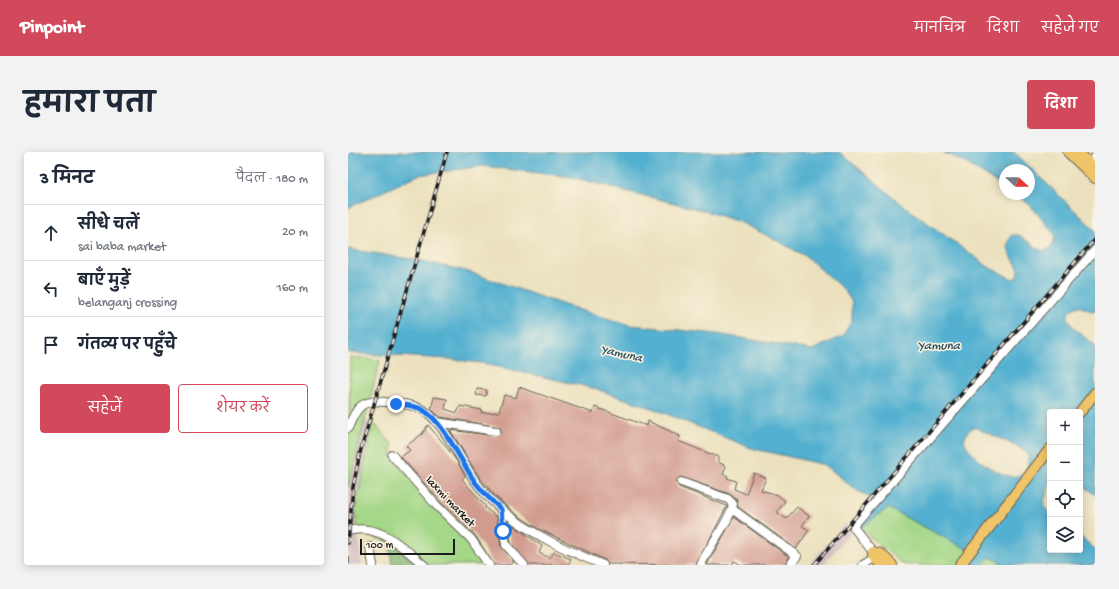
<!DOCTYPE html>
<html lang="hi">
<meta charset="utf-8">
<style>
body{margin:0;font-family:"Gochi Hand","Playpen Sans Deva",sans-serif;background:#f2f2f3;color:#1f2937}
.controls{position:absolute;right:12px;bottom:12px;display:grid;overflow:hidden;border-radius:4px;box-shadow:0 2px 10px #0003}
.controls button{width:36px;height:36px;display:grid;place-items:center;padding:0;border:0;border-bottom:1px solid #e0e1e3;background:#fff;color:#1f2937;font:20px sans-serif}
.compass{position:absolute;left:651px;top:12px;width:36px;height:36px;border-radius:50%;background:#fff;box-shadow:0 2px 10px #0003;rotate:111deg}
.scale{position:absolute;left:12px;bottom:10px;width:95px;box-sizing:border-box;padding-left:4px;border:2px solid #1c1c1c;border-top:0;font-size:11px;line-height:14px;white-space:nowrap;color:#1c1c1c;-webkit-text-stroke:3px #fcf5e5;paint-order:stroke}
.stop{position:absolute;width:12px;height:12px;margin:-9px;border:3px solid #1a73e8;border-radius:50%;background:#fff}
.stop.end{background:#1a73e8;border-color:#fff;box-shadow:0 1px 4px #0008}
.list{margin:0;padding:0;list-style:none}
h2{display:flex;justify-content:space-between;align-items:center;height:52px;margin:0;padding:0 16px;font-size:17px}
h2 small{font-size:13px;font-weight:400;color:#747a83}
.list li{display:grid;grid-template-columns:26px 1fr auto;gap:12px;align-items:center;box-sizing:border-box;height:56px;padding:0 16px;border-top:1px solid #e0e1e3}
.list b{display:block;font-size:15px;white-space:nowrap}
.list p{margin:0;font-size:13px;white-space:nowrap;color:#747a83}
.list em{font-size:13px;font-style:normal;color:#747a83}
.actions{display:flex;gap:8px;padding:12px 16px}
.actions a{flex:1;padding:9px 0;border:1px solid #d1495b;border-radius:4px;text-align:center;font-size:14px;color:#d1495b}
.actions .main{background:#d1495b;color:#fff}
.icon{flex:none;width:22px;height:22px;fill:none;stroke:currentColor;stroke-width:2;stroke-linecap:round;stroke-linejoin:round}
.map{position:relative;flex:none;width:747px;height:413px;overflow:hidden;border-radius:4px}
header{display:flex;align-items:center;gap:24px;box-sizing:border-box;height:56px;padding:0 20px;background:#d1495b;color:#fff}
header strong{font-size:19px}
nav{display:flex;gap:22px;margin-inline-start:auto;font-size:14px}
.intro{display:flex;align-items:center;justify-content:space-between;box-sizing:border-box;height:96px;padding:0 24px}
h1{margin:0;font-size:28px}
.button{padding:10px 18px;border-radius:4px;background:#d1495b;color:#fff;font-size:14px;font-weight:700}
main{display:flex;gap:24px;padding:0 24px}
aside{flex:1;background:#fff;border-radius:4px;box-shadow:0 2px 10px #0003}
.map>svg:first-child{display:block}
.industrial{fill:#d2bfc1}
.green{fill:#a4d787;stroke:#607a52}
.forest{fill:#83b874;stroke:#506a48}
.water{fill:#52b0d0;stroke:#376676;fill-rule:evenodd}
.building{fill:#d19b8f}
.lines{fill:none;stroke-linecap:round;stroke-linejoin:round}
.minor-casing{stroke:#646155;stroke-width:10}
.major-casing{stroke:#646155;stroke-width:12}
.minor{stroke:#fff;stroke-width:8}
.major{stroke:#f0c469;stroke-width:10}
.rail-casing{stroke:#1c1c1c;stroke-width:3.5}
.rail{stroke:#fcf5e5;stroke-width:2;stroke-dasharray:6;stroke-linecap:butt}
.route{stroke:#1a73e8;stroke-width:5}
.labels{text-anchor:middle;stroke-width:3;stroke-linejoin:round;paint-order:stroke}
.street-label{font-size:12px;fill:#1c1c1c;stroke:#fcf5e5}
.water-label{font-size:13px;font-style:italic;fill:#325764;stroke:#fcf5e5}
</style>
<header>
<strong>Pinpoint</strong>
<nav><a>मानचित्र</a><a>दिशा</a><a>सहेजे गए</a></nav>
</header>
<div class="intro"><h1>हमारा पता</h1><a class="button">दिशा</a></div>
<main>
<aside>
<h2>3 मिनट<small>पैदल · 180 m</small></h2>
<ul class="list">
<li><svg class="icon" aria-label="ahead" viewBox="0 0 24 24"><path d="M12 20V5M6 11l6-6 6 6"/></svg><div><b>सीधे चलें</b><p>sai baba market</p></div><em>20 m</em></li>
<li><svg class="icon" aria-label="left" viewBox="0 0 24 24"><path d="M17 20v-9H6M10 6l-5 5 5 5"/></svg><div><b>बाएँ मुड़ें</b><p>belanganj crossing</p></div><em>160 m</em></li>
<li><svg class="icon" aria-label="arrive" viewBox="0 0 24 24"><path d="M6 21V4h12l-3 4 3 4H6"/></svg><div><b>गंतव्य पर पहुँचे</b></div></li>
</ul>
<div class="actions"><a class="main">सहेजें</a><a>शेयर करें</a></div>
</aside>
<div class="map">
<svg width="747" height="413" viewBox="0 0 747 413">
<rect width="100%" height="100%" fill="#fcf5e5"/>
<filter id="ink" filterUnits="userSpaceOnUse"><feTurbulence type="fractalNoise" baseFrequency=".025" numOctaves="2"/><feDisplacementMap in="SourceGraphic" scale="8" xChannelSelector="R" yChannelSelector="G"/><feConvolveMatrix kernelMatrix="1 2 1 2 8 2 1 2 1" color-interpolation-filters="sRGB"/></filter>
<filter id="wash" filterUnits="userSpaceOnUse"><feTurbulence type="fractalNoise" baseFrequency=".012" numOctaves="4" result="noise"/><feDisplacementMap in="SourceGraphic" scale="16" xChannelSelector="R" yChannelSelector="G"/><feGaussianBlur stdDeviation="0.9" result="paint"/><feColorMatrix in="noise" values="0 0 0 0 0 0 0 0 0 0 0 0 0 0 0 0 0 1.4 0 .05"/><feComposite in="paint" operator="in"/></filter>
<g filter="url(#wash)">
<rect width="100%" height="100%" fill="#ebe1be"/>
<path class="industrial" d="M 16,269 L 25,270 L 7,359 L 14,413 L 0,413 L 0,336 Z
M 497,371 L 504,379 L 475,413 L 461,413 Z"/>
<path class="green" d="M 2,205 L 32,208 L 0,336 Z
M 25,270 L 45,293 L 43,305 L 120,388 L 137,413 L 69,413 L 41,390 L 10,380 L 7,359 Z
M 540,356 L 627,401 L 618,413 L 556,413 L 512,376 Z
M 642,405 L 657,413 L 634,413 Z"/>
<path class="forest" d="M 41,390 L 69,413 L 44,413 Z"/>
<path class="water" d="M 0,0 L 491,0 L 556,54 L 642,116 L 665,127 L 670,124 L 671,117 C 664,105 655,96 664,83 L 671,83 L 694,99 C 703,99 706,91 707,83 L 682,53 L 666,42 L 681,42 L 681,18 L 657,18 L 657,36 L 619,12 L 595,0 L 666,0 L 747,78 L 747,160 L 730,154 C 703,164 737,185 747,193 L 747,343 L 732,331 L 732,260 L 702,260 L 702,331 L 696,349 L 697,355 L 702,362 L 702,398 L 732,398 L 732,384 L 747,397 L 747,413 L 657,413 L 642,405 L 634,413 L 618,413 L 626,401 L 540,356 L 512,376 L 510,373 L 531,350 L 508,338 L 477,313 L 403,296 L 301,255 L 245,236 L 133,211 L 100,207 L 0,201 L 0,97 L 74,109 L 118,119 L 228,157 L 282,173 L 369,182 L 464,198 L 495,184 L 504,168 L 504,150 L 496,138 L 459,105 L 426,87 L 394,71 L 357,59 L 223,25 L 135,14 L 70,23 L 0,56 ZM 626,275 L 671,295 L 680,303 C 684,349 622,310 616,288 L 620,279 Z"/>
<g id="blocks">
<path class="building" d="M 171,235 L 245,261 L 247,255 L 299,274 L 300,269 L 332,284 L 330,289 L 370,305 L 370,310 L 378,314 L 375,322 L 380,324 L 379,326 L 388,329 L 386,337 L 398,342 L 406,321 L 418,326 L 413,338 L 430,343 L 437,349 L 429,360 L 438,367 L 449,355 L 461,364 L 454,374 L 461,378 L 448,397 L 390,355 L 389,348 L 382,342 L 332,325 L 328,329 L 331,335 L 379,354 L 348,413 L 260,412 L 257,408 L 191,377 L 168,362 L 148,345 L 132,326 L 102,278 L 148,284 L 153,280 L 152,275 L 92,265 L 83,257 L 86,245 L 99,247 L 97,257 L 109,261 L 112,254 L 134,258 L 133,261 L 151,260 L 156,243 L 168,246 Z
M 129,237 L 139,238 L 138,244 L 128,243 Z
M 80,273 L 97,293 L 110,311 L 117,324 L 114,327 L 138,355 L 137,356 L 149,365 L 153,394 L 166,410 L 162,413 L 146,413 L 127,383 L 93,350 L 53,305 L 62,298 L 58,294 L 74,282 Z
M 386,365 L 441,405 L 436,413 L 394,413 L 386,409 L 384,413 L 359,413 Z
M 160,370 L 194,394 L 191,401 L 202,406 L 206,400 L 223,407 L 220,413 L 181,413 L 163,391 Z"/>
</g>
</g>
<g filter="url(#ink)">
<use href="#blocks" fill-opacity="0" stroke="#646155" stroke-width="1"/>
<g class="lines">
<g class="minor-casing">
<path id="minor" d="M 741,12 L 747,5
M 88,270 L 148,279
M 0,276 C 8,256 13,247 37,250 C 49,251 64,252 75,258 C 95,269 114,310 127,329 C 134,339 142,348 152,356 C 181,382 219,398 255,413
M 44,303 L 89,354 L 123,387 L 141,413
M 333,330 L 380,347 L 385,352 C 382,370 360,394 353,413
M 153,357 L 158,393 L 176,413
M 384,357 L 449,404 L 442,413
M 0,379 C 31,370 54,395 76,413
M 22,395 L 25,413
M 525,400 L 506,376 L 506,373 L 747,98
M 515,413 L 526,406"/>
</g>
<g class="major-casing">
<path id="major" d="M 720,0 L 747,26
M 730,0 L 747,17
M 732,260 L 747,241
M 533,413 L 525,404 L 525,400 L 533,402 L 544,413
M 612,413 L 702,297"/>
</g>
<use href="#minor" class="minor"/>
<use href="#major" class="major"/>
<g class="rail-casing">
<path id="rail" d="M 0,391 L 5,335 L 12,301 L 99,0
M 0,405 L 0,413
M 466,413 L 747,87"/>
</g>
<use href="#rail" class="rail"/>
</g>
</g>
<g class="lines" filter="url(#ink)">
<path class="route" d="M 48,252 C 57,253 67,253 75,258 C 95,269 114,311 127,330 C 135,340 143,349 153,357 L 155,379"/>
</g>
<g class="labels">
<g class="street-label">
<text transform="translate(103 349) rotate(46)" y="4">laxmi market</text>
</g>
<g class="water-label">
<text x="591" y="197">Yamuna</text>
<text transform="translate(274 200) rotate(13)" y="5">Yamuna</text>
</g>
</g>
</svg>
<div class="controls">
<button>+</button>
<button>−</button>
<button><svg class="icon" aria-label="locate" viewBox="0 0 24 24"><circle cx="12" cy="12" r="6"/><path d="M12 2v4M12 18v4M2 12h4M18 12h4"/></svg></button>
<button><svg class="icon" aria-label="layers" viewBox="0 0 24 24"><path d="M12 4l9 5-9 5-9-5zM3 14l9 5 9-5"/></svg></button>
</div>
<svg class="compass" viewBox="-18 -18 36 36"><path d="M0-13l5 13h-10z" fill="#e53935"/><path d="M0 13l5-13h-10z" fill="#747a83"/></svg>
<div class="scale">100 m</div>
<div class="stop" style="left:155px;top:379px"></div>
<div class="stop end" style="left:48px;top:252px"></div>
</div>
</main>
